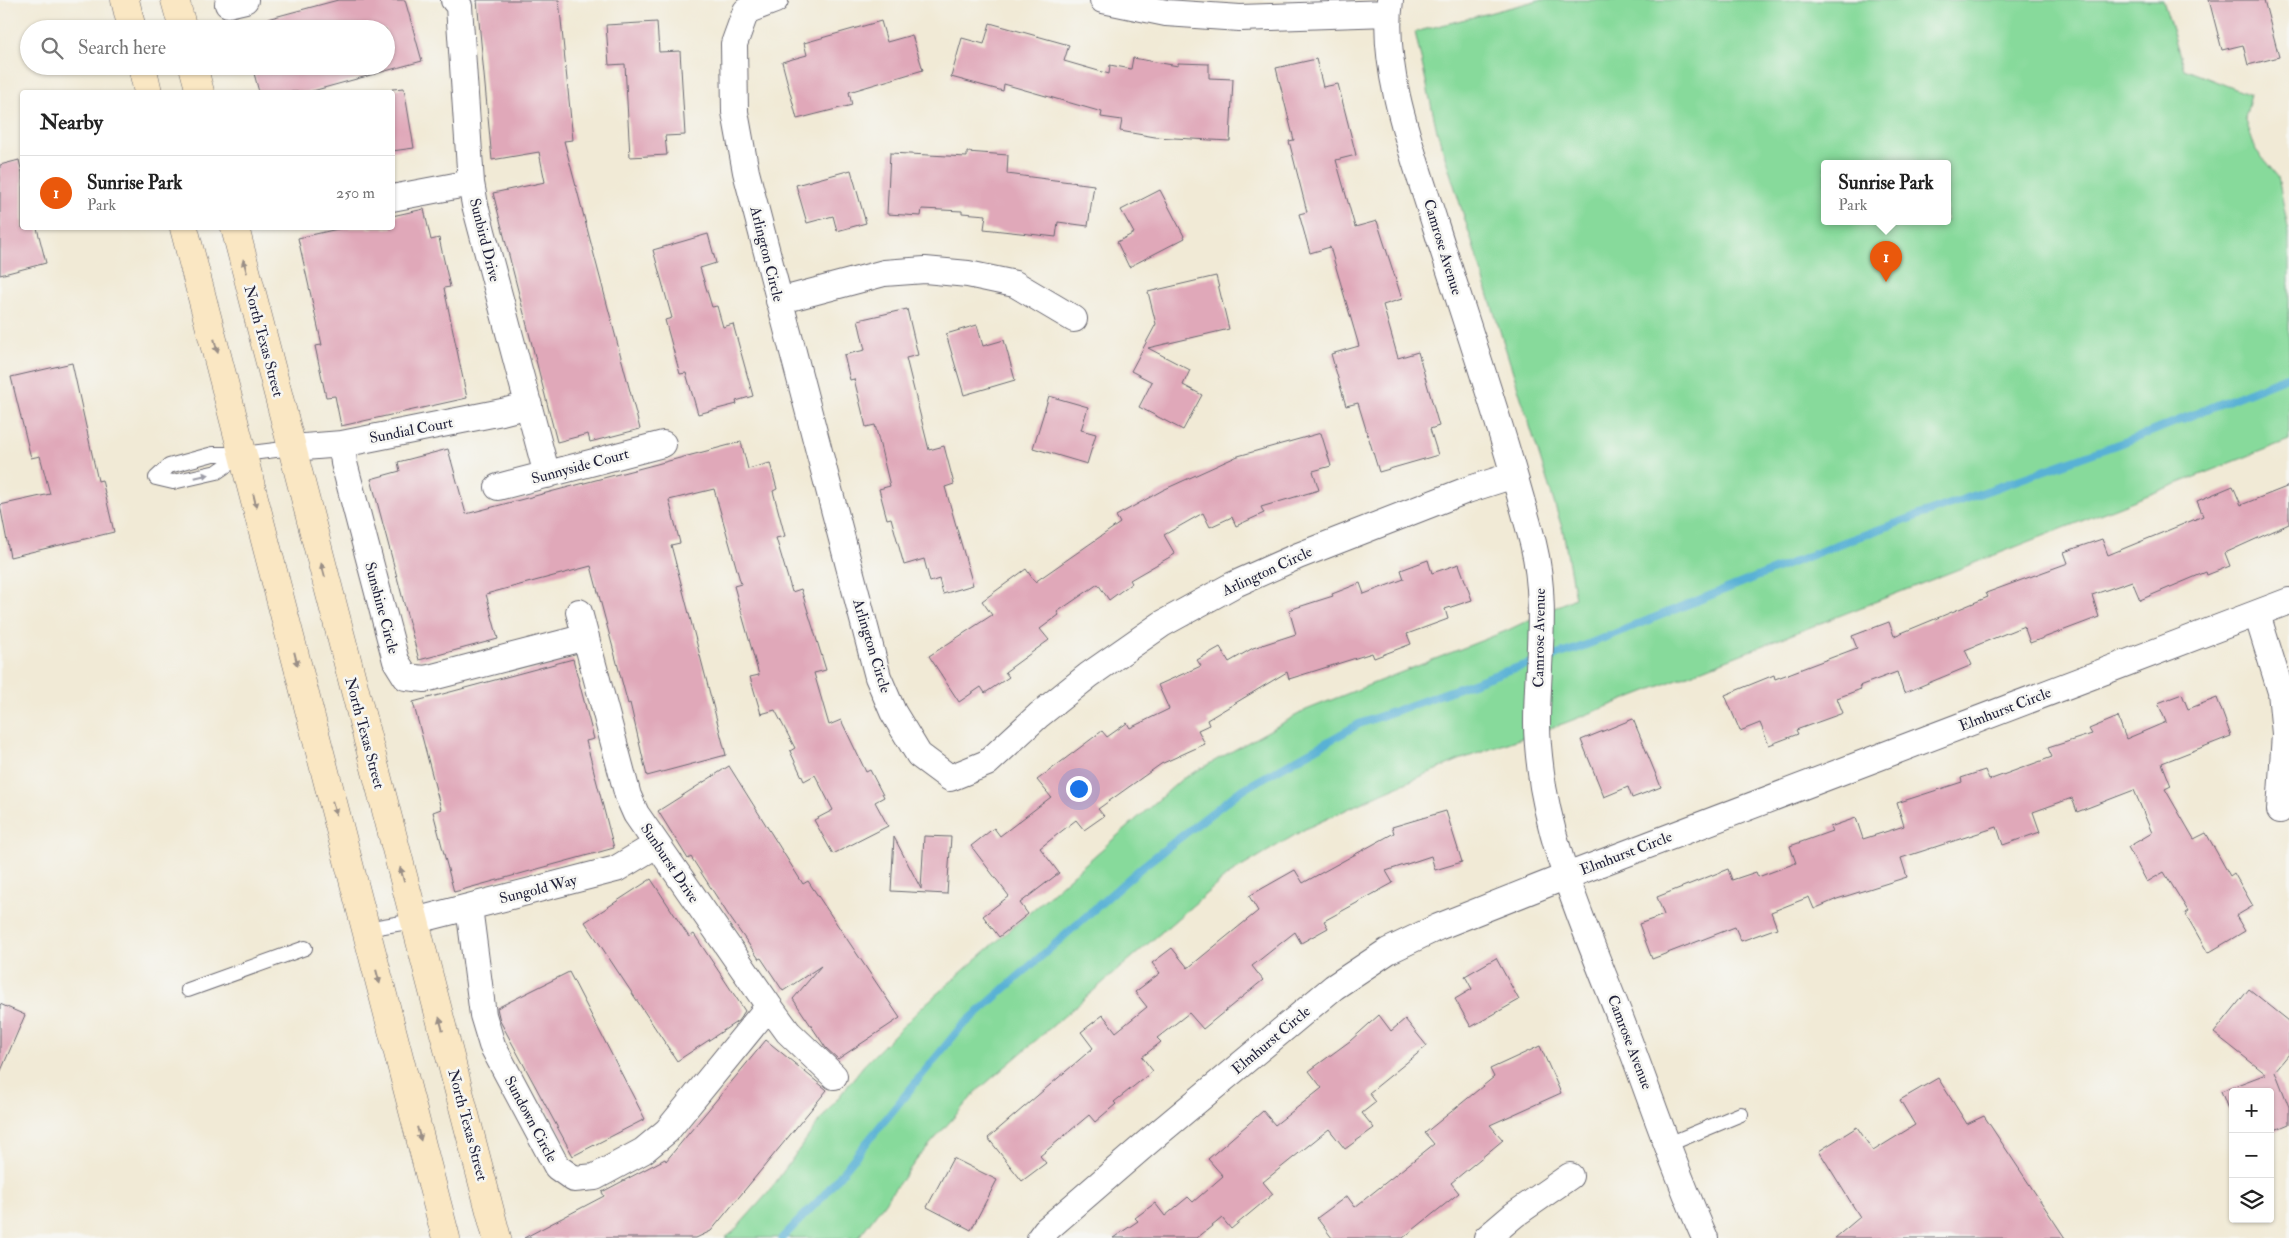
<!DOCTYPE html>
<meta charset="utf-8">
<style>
body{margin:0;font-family:"IM FELL Double Pica",serif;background:#f2f2f2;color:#222}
.controls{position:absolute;right:15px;bottom:15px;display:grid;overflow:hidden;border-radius:5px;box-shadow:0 1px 4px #0004}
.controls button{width:45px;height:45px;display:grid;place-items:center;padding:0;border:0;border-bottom:1px solid #e0e0e0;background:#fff;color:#222;font:25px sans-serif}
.you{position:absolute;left:1078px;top:788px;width:18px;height:18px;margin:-12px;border:4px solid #fff;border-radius:50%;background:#1a73e8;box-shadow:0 0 0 8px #1a73e833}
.badge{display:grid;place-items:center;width:32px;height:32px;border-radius:50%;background:#ea580c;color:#fff;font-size:16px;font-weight:700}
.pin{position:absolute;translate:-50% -41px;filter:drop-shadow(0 1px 2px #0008)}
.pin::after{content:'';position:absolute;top:26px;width:18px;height:15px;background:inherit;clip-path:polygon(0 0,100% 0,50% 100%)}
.popup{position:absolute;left:1821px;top:160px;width:130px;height:65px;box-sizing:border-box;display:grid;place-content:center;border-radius:5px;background:#fff;filter:drop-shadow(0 1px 4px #0005);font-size:16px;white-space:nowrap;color:#767676}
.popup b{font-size:19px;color:#222}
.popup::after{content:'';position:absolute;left:50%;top:100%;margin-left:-10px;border:10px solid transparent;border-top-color:#fff}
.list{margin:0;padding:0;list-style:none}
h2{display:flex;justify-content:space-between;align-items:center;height:65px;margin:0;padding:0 20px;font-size:21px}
h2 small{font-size:16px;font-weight:400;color:#767676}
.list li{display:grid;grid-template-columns:32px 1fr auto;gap:15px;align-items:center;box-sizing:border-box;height:75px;padding:0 20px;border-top:1px solid #e0e0e0}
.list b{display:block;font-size:19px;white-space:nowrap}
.list p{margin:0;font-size:16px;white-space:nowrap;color:#767676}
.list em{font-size:16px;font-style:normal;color:#767676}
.icon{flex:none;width:28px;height:28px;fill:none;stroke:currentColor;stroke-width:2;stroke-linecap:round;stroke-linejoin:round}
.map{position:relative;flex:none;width:2289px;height:1238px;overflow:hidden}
.search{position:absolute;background:#fff;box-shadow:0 1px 4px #0004;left:20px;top:20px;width:375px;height:55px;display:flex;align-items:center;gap:12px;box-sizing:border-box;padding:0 18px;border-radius:28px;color:#767676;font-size:19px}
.panel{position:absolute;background:#fff;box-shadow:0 1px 4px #0004;left:20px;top:90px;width:375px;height:140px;border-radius:5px}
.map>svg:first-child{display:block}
.green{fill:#87da9b;stroke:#547e6b;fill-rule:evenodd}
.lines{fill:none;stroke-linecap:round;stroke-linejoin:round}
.stream{stroke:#58b1d5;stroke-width:8}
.building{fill:#e0a8b9}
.lane-casing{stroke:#6a6871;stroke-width:16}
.street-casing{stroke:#6a6871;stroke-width:28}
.secondary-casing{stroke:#6a6871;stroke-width:29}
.lane{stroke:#fff;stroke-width:14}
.street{stroke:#fff;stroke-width:26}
.secondary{stroke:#fae7c3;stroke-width:28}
.oneway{fill:#998e86}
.oneway2{fill:#9c9ca7}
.labels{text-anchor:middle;stroke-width:5;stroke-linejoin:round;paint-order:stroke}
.street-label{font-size:15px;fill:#22223b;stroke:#f6f6f2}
</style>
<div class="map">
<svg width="2289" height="1238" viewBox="0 0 2289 1238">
<rect width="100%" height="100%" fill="#f6f6f2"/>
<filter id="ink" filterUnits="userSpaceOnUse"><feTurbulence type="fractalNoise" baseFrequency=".02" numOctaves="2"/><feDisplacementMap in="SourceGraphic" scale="10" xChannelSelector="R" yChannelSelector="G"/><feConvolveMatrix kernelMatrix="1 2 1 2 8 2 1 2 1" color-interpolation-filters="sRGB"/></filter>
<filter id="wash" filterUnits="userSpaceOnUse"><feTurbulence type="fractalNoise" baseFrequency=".0096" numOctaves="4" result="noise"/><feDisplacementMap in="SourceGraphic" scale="20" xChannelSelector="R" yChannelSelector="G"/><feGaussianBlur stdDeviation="1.12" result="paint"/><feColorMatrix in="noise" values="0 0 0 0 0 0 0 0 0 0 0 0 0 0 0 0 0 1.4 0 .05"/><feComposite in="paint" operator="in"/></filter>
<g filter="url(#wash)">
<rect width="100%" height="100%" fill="#f1ead6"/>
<path class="green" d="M 1539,0 L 2163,0 L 2184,69 L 2251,95 L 2245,118 L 2256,150 L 2278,177 L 2289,233 L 2289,440 L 1565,723 L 1459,760 L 1382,793 L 1305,829 L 1228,875 L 977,1091 L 918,1158 L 858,1238 L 725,1238 L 732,1233 L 768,1193 L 815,1127 L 864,1065 L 923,1006 L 1182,779 L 1306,710 L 1506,631 L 1575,598 L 1563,531 L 1437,131 L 1415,32 ZM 1825,163 L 1947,163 L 1947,221 L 1825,221 Z"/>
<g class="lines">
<path class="stream" d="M 782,1238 L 824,1195 L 960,1028 L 1142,867 L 1240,791 L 1359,724 L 1503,672 L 1576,649 L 1844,542 L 2138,437 L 2289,376"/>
</g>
<g id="blocks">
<path class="building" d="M 338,0 L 405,0 L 422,61 L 309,92 L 259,92 L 252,66 L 386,66 L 386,29 L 241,29 L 241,26 Z
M 477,0 L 559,0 L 573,140 L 564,141 L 640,429 L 590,442 L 588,434 L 557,442 L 493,193 L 545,182 L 539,152 L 492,160 Z
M 2209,0 L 2264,0 L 2279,57 L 2248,65 L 2243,45 L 2222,50 Z
M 881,21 L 887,42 L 912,35 L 923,70 L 849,92 L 852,105 L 797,119 L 782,62 L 807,55 L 804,43 Z
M 657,22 L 659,52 L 680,51 L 685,135 L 665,136 L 667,155 L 630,157 L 625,64 L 609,65 L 606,25 Z
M 990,23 L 1069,45 L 1064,61 L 1109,74 L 1110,65 L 1131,69 L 1133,58 L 1178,66 L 1178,63 L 1209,64 L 1209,78 L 1233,79 L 1230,141 L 1155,137 L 1120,131 L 1122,120 L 1101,117 L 1102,112 L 1004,84 L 1003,91 L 951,77 L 962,38 L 984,44 Z
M 1316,59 L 1323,87 L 1338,84 L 1356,155 L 1336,160 L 1355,227 L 1377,221 L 1402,299 L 1383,305 L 1398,358 L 1418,352 L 1439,426 L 1430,429 L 1438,455 L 1379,472 L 1358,403 L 1346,406 L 1331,354 L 1359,346 L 1330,247 L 1310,253 L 1299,214 L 1307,212 L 1289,141 L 1294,140 L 1276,68 Z
M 404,88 L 414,148 L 392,151 L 392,89 Z
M 967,152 L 1008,155 L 1007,174 L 1094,185 L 1088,226 L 1058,222 L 1056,237 L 984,229 L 986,215 L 962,213 L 962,211 L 922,209 L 921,216 L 887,214 L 890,153 L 967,157 Z
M 19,160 L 22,173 L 22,228 L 37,228 L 46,263 L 0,275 L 0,165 Z
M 851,170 L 866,223 L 837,231 L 833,216 L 807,223 L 796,185 Z
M 1160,190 L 1185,238 L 1129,267 L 1117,242 L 1134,233 L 1121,210 Z
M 424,209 L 431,240 L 439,238 L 450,287 L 444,288 L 467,398 L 341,426 L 335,396 L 326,397 L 315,346 L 322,345 L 298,238 L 342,228 L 392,228 L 392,216 Z
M 708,234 L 716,263 L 700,268 L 712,307 L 717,306 L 723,327 L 733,324 L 753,396 L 736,401 L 737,404 L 698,414 L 686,373 L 680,374 L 665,320 L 672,318 L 653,250 Z
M 1216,276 L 1229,329 L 1148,348 L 1190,370 L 1183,385 L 1202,395 L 1183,430 L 1139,407 L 1152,382 L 1131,371 L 1156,324 L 1148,292 Z
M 907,309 L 918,355 L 906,358 L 929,450 L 944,446 L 954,484 L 945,487 L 973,585 L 943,594 L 939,579 L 930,582 L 924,559 L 904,565 L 891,518 L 887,519 L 879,489 L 890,486 L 875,425 L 866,427 L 854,379 L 850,380 L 844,355 L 865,350 L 858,320 Z
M 977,325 L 983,346 L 1004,340 L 1015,380 L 964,395 L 946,334 Z
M 72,363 L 98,481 L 102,480 L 114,532 L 10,557 L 0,505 L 50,494 L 40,456 L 31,458 L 11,377 Z
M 1049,396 L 1088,407 L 1081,430 L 1096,434 L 1087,464 L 1033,448 Z
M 1321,433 L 1331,466 L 1313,471 L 1319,490 L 1261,507 L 1264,513 L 1236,526 L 1232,517 L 1210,527 L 1203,513 L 1164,535 L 1175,554 L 1130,580 L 1132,583 L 1109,600 L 1098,584 L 1057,612 L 1059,615 L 1040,629 L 1049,640 L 1005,672 L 1009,677 L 985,693 L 981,687 L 959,702 L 929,656 L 992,615 L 982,601 L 1026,569 L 1035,582 L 1120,523 L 1116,516 L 1163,490 L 1238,456 Z
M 741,442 L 748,469 L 770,463 L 777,489 L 773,491 L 785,536 L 776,538 L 792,592 L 801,589 L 826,670 L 814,673 L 829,725 L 841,720 L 866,772 L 870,770 L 884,797 L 875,802 L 888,826 L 833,854 L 814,820 L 833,810 L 815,775 L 804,781 L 790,751 L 795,748 L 775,710 L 761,714 L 750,677 L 759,675 L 734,586 L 741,584 L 714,489 L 669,500 L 680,543 L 671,545 L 726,755 L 647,776 L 630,703 L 628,704 L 591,566 L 486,594 L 498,639 L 419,660 L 371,479 L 400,471 L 398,462 L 448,449 L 466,514 Z
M 2233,486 L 2241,505 L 2289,486 L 2289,524 L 2225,553 L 2230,566 L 2207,575 L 2206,572 L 2140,600 L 2132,581 L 2092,595 L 2099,617 L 2030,643 L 2024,626 L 1965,650 L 1972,665 L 1904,693 L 1897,672 L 1859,686 L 1861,689 L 1837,698 L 1843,713 L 1796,730 L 1798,734 L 1769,745 L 1760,723 L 1740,731 L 1725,695 L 1774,675 L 1775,679 L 1857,648 L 1852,636 L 1889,622 L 1894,636 L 1988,597 L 1986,593 L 2068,563 L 2064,552 L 2102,539 L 2108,555 L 2203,516 L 2197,501 Z
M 1428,560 L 1432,573 L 1459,564 L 1472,600 L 1445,609 L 1448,619 L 1407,634 L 1411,644 L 1374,658 L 1372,653 L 1289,679 L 1287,672 L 1207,720 L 1209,725 L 1198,730 L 1205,744 L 1161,764 L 1098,809 L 1104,816 L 1084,830 L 1076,820 L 1040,848 L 1059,873 L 1020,903 L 1028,914 L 999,937 L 983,916 L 1009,896 L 971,846 L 994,828 L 1000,836 L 1051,797 L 1037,780 L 1102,731 L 1107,737 L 1127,723 L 1130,728 L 1169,709 L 1158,685 L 1201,666 L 1197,660 L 1220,647 L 1229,662 L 1253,648 L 1296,634 L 1289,610 L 1333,596 L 1332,594 L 1360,583 L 1364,594 L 1404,579 L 1401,570 Z
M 573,659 L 594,739 L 586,741 L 614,848 L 454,892 L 433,812 L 441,809 L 413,702 Z
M 2182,694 L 2188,709 L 2217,698 L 2231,736 L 2162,763 L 2171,786 L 2165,789 L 2194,839 L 2206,833 L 2230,876 L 2234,873 L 2253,906 L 2236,916 L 2245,931 L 2208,953 L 2185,913 L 2188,911 L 2164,872 L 2147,882 L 2128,847 L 2152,833 L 2134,790 L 2077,812 L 2072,798 L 2033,812 L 2040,832 L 2003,845 L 1997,827 L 1901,858 L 1907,877 L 1837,899 L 1814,909 L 1809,897 L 1771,912 L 1777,928 L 1741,941 L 1735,927 L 1652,959 L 1639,924 L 1664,915 L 1657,897 L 1728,869 L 1732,880 L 1756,872 L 1758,877 L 1796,863 L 1790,846 L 1832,831 L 1830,827 L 1856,818 L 1863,839 L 1904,826 L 1897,803 L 1962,782 L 1961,778 L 1985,770 L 1989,780 L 2052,757 L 2048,748 L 2092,734 L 2089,729 L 2118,717 L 2126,739 L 2166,722 L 2158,703 Z
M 1633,719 L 1661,787 L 1632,798 L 1628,787 L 1604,797 L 1581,740 Z
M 729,766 L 803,884 L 808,881 L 900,1018 L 838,1059 L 826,1048 L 793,999 L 821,966 L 783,991 L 761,958 L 759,959 L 729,916 L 691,857 L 688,859 L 658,811 Z
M 1446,811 L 1462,862 L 1435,870 L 1431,856 L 1386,871 L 1393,883 L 1324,921 L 1328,928 L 1301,943 L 1295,932 L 1252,966 L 1263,980 L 1203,1029 L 1189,1013 L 1157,1038 L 1161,1042 L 1142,1057 L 1153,1071 L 1114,1102 L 1116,1104 L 1095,1122 L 1089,1115 L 1040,1156 L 1046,1163 L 1022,1181 L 988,1138 L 1093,1048 L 1081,1032 L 1103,1015 L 1116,1032 L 1147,1007 L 1135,992 L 1160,973 L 1152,963 L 1172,948 L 1188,968 L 1258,911 L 1249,896 L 1295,870 L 1303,883 L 1394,833 L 1392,827 Z
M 924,836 L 951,837 L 947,894 L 891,891 L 894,837 L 921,889 Z
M 651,879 L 689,937 L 694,934 L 745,1011 L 738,1021 L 677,1061 L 585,922 Z
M 1496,958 L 1519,1000 L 1471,1027 L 1455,999 L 1472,989 L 1465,976 Z
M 569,972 L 645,1119 L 573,1156 L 500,1021 L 497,1008 Z
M 2249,989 L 2289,1021 L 2289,1054 L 2275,1071 L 2289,1107 L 2289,1124 L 2270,1132 L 2270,1092 L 2233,1092 L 2233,1122 L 2221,1091 L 2266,1074 L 2214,1033 Z
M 0,1004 L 25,1015 L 0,1073 Z
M 1379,1015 L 1391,1031 L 1405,1019 L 1427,1046 L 1369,1093 L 1376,1102 L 1362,1113 L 1374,1128 L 1345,1149 L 1329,1129 L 1263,1182 L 1273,1194 L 1231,1229 L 1222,1218 L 1197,1238 L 1113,1238 L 1138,1221 L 1135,1218 L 1155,1203 L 1165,1216 L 1188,1197 L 1193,1202 L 1223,1176 L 1208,1159 L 1263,1111 L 1275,1125 L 1322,1088 L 1309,1071 L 1350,1041 Z
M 766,1040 L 827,1090 L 711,1231 L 696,1238 L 524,1238 L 604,1196 L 602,1192 L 665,1159 L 666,1161 Z
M 1540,1046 L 1561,1093 L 1490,1125 L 1503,1140 L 1451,1183 L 1459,1193 L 1403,1238 L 1332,1238 L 1317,1218 L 1347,1196 L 1355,1207 L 1434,1144 L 1425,1133 L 1494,1077 L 1490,1069 Z
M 1938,1078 L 1967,1124 L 1984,1116 L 2065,1238 L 1835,1238 L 1860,1217 L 1819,1151 L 1857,1127 L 1873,1151 L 1915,1125 L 1900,1100 Z
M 953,1158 L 997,1180 L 971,1230 L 927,1207 Z"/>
</g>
</g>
<g filter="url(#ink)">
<use href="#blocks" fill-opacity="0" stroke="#6a6871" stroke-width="1"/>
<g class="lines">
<g class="lane-casing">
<path id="lane" d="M 156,478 L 169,466 L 213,454 L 243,454 L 292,448
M 156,478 L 173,482 L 217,472 L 243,454
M 366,929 L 414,921
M 188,990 L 305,948
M 1669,1144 L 1741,1114"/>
</g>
<g class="street-casing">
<path id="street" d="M 454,0 L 459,6 L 471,183 L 475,205 L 547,475
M 775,0 L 746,11 L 734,44 L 735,112 L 746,172 L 878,677 L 893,712 L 919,755 L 950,778 L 987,763 L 1039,715 L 1089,675 L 1162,624 L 1233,585 L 1298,556 L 1467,490 L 1514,475
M 1103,0 L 1166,13 L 1240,18 L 1388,13
M 1390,0 C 1380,71 1415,159 1436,227 C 1469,332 1505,436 1533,543 C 1548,603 1537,662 1537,723 C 1537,744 1540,767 1543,787 C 1557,868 1592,945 1621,1020 C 1649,1093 1673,1167 1705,1238
M 228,4 L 245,0
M 392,198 L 471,183
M 779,301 L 884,273 L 925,270 L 968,274 L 1015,284 L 1074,319
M 342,444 L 344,463 L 396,661 L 406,677 L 425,679 L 586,637
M 292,448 L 342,444 L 502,412 L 529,405
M 498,487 L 663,444
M 579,612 L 628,796 L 636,814 L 769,1006 L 788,1032 L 834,1076
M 2257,614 L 2281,692 L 2285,734 L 2280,810
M 469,907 L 483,1015 L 492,1045 L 557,1167 L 574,1179 L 595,1177 L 643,1151 L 667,1131 L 769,1006
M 414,921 L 616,869 L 656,845
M 1040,1238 L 1046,1230 L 1149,1141 L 1334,987 L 1388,951 L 1438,927 L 1567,876 L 2289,601
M 1487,1238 L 1514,1215 L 1570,1176"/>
</g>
<g class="secondary-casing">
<path id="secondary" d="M 125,0 L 132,29
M 175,0 L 183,29
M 142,66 L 148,92
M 193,66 L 200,92
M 184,228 L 446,1238
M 235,228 L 497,1238"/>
</g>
<use href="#lane" class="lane"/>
<use href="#street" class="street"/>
<use href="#secondary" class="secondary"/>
</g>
<defs><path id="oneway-solid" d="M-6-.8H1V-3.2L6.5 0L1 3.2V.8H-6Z" transform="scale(1.25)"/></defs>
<g class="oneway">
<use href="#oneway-solid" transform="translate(245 266) rotate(-105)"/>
<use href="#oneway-solid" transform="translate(216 346) rotate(76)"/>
<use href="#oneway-solid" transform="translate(255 501) rotate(76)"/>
<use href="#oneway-solid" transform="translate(323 570) rotate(-105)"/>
<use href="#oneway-solid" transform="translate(296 659) rotate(76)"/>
<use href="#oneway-solid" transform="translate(334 808) rotate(75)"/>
<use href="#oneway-solid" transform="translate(402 874) rotate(-105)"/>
<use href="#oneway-solid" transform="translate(378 977) rotate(75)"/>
<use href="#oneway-solid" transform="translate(441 1024) rotate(-105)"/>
<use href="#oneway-solid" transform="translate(419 1134) rotate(75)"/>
</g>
<use class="oneway2" href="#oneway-solid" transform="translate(202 476) rotate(-13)"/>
</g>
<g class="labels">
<g class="street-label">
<text transform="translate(485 240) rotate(76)" y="5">Sunbird Drive</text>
<text transform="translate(1443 247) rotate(73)" y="5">Camrose Avenue</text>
<text transform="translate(767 254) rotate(76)" y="5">Arlington Circle</text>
<text transform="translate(264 341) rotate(75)" y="5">North Texas Street</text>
<text transform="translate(411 430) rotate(-11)" y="5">Sundial Court</text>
<text transform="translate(580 466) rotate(-15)" y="5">Sunnyside Court</text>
<text transform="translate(1267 571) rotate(-25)" y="5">Arlington Circle</text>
<text transform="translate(382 608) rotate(75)" y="5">Sunshine Circle</text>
<text transform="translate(1539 638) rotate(-89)" y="5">Camrose Avenue</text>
<text transform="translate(872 646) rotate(73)" y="5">Arlington Circle</text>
<text transform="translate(2005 709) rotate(-21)" y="5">Elmhurst Circle</text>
<text transform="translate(365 733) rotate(75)" y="5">North Texas Street</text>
<text transform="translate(1626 853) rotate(-21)" y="5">Elmhurst Circle</text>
<text transform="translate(670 863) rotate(56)" y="5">Sunburst Drive</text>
<text transform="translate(538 889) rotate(-14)" y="5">Sungold Way</text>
<text transform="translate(1271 1040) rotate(-40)" y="5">Elmhurst Circle</text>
<text transform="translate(1630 1042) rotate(69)" y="5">Camrose Avenue</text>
<text transform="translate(531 1119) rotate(62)" y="5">Sundown Circle</text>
<text transform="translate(468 1125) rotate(75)" y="5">North Texas Street</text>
</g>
</g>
</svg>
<div class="controls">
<button>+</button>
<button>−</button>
<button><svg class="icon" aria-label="layers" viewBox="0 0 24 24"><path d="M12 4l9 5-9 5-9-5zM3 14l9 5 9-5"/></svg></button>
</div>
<div class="you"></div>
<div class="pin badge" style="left:1886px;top:282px">1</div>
<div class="popup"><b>Sunrise Park</b>Park</div>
<div class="search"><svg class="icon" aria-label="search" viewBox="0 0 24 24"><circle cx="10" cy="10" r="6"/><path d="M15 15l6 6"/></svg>Search here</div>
<section class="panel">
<h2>Nearby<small></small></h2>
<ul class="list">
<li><span class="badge">1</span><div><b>Sunrise Park</b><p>Park</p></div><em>250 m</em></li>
</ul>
</section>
</div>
